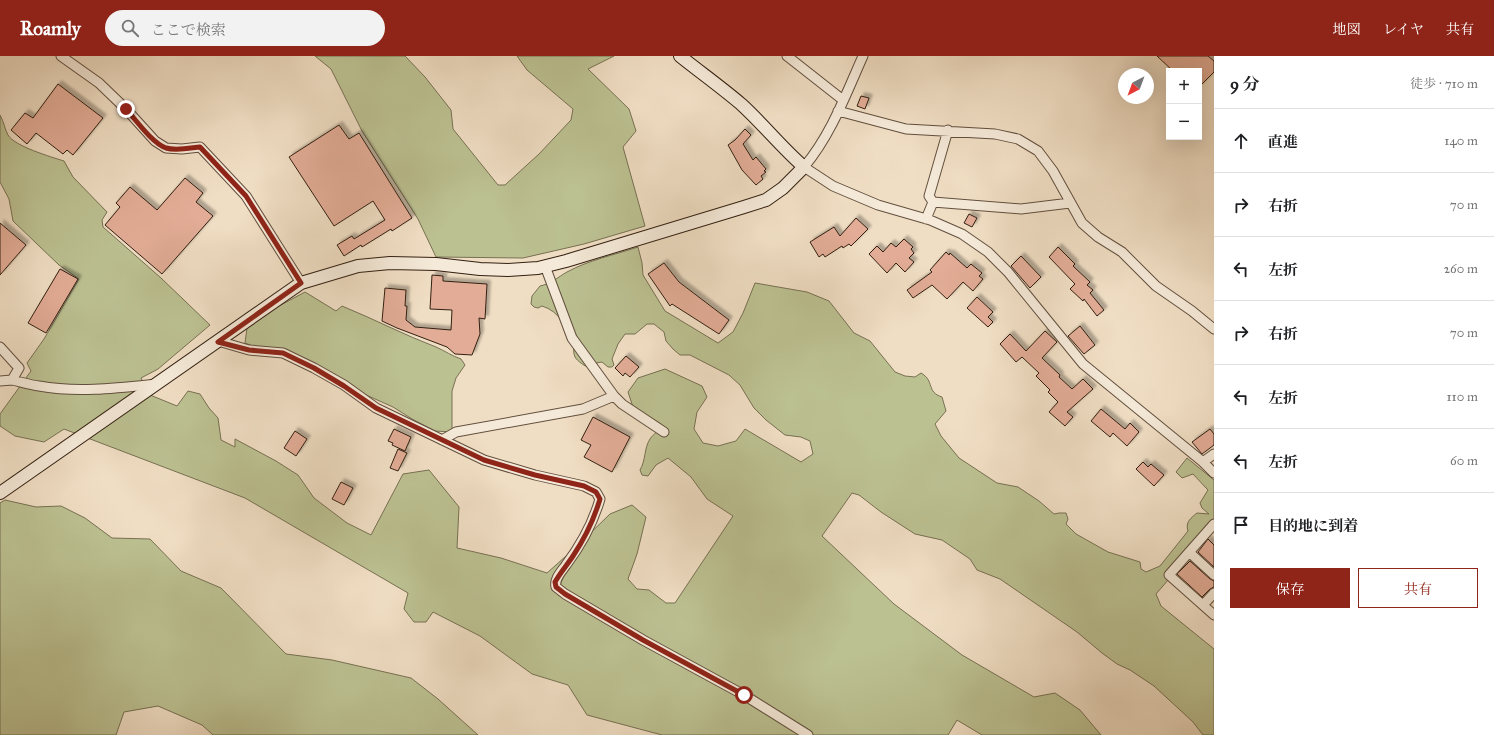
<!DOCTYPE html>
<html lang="ja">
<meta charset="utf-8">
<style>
body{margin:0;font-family:"IM FELL Great Primer","Noto Serif JP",serif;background:#f2f2f2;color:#202124}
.controls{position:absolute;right:12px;top:12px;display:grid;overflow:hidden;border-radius:0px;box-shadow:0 4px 16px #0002}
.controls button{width:36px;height:36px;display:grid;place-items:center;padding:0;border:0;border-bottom:1px solid #e0e0e0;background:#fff;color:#202124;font:20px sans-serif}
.compass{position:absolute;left:1118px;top:12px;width:36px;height:36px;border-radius:50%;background:#fff;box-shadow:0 4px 16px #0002;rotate:221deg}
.stop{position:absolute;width:12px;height:12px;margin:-9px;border:3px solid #8f2418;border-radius:50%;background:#fff}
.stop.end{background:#8f2418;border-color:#fff;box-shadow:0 1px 4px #0008}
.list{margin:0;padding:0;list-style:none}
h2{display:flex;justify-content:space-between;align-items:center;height:52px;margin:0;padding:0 16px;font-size:17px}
h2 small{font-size:13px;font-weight:400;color:#757577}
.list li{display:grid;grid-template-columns:26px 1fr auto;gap:12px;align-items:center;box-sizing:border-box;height:64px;padding:0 16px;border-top:1px solid #e0e0e0}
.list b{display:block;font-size:15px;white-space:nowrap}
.list em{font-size:13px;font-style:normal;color:#757577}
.actions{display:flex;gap:8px;padding:12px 16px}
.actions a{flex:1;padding:9px 0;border:1px solid #8f2418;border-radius:0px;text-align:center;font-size:14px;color:#8f2418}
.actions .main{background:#8f2418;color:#fff}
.icon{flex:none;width:22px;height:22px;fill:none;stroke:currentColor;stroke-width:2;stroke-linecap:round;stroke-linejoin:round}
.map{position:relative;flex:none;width:1214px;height:679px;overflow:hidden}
header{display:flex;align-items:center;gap:24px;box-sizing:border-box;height:56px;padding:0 20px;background:#8f2418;color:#fff}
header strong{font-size:19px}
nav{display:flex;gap:22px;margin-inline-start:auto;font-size:14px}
.search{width:280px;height:36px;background:#f2f2f2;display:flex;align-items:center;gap:10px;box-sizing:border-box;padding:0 14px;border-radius:22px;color:#757577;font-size:15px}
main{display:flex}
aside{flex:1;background:#fff}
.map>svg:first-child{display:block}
.green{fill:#bcc192;stroke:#777052}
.building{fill:#e2ac96;stroke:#321f11;filter:url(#shadow)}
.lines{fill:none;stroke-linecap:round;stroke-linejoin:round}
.street-casing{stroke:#624f3e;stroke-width:11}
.secondary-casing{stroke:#321f11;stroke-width:14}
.street{stroke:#f5ead9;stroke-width:9}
.secondary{stroke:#f5ead9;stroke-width:12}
.route{stroke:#8f2418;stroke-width:5}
</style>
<header>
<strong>Roamly</strong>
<div class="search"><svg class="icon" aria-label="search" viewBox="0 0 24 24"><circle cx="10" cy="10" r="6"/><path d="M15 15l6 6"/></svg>ここで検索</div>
<nav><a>地図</a><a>レイヤ</a><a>共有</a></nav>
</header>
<main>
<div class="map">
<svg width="1214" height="679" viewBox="0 0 1214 679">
<defs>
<filter id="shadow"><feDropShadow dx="3.5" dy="-3.5" stdDeviation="1" flood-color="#0004"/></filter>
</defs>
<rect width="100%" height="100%" fill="#f0dec4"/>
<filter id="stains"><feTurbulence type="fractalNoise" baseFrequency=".005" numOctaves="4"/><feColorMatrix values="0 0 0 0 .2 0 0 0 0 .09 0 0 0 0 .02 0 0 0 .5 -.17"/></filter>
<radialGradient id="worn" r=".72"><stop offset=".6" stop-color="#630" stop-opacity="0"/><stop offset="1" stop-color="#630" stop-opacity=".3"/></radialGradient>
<path class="green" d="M 315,0 L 405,0 L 425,21 L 451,54 L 453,73 L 498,129 L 505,129 L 539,98 L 571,64 L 573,53 L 527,14 L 517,0 L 614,0 L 588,13 L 629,53 L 636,75 L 623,91 L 645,170 L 584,188 L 523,202 L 436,201 L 418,163 L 362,75 L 331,13 Z
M 0,59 C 4,66 5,74 8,79 C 14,90 51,101 64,105 L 73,121 L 107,156 L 102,164 L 103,171 L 161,222 L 210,269 L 158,313 L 141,322 L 150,339 L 177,350 L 188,335 L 200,338 L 209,352 L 218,362 L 221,384 L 235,391 L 235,383 L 276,405 L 298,419 L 314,442 L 347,467 L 371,479 L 403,418 L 429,414 L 459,451 L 457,492 L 501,502 L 547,517 L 575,492 L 610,458 L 632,449 L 646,461 L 637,498 L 628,523 L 637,533 L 649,534 L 666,547 L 675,547 L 733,460 L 707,443 L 691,421 L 668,402 L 656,409 L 648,420 L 642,419 L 640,414 C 646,404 644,392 650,383 C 654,377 659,376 661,368 L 633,351 L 628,336 L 638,322 L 665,313 L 702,330 L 707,341 L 697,356 L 694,373 L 703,387 L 718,390 L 736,385 L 745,373 L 801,406 L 813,398 L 810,385 L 801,381 L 785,379 L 766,364 L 754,352 L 740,329 L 729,319 L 690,299 L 680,299 L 673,293 L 666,285 L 664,276 L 654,268 L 647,268 L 635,278 L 625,278 L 618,288 L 612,303 L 614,309 L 612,311 L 608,311 L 602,306 L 596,307 L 590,312 C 586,311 577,305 575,301 C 573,297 574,292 573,288 C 568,272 559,255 542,250 L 538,252 L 534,251 L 531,248 L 532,240 L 540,230 C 551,228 558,221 567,216 C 589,204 614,199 638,191 L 642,207 L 643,219 L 665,255 L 718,287 L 733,276 L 743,257 L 755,227 L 807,236 L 829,245 L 854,277 L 870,285 L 895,316 L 905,320 L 915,321 L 921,317 C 935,325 926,336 942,341 L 946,355 L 935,368 L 941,380 L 959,402 L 997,427 L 1018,431 L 1039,445 L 1054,458 L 1059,457 L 1066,457 L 1068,463 L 1066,468 L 1076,478 L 1108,496 L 1140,506 L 1141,513 L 1146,516 L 1160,510 L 1188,475 C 1185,466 1191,462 1197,457 L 1209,458 L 1202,452 L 1200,447 L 1208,434 L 1193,418 L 1182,422 L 1176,416 L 1187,402 L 1214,424 L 1214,471 L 1156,538 L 1161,550 L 1214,593 L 1214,679 L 1203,679 L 1193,666 L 1154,630 L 1130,614 L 1117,608 L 1102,597 L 1077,576 L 1000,523 L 977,514 L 970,503 L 942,484 L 915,478 L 881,456 L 859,439 L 852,437 L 822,480 L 894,548 L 962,599 L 1034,641 L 1055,637 L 1080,654 L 1101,679 L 982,679 L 957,664 L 948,679 L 662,679 L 587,659 L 568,629 L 532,618 L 480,580 L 433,556 L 426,566 L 414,566 L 404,553 L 408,537 L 245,442 L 64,373 L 44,386 L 15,380 L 0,370 L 0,358 L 31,315 L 27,307 L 44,283 L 79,223 L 59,209 L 13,165 L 9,143 L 0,126 Z
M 305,236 L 336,255 L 342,250 C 374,263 404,279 436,291 C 445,295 452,300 461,303 L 465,309 L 456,322 L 452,335 L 452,376 L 435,375 L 412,363 L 393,351 L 355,334 L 315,308 L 261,293 L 245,287 L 247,272 L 277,251 Z
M 5,444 L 36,451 L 61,450 L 85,462 L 112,482 L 150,483 L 181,515 L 221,532 L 286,598 L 332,604 L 411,622 L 438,643 L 478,679 L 213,679 L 202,669 L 158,650 L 124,656 L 116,679 L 0,679 L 0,447 Z"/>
<path class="building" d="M 1157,0 L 1208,0 L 1214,5 L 1214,16 L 1199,31 L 1199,15 L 1173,15 Z
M 58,28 L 103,62 L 73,99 L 67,94 L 63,98 L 36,77 L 27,88 L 11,74 L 25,57 L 33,62 Z
M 861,40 L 869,42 L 865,53 L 857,50 Z
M 339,69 L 349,83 L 359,77 L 412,162 L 392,175 L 391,173 L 362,191 L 361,189 L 344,200 L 337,189 L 352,180 L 354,183 L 385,164 L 373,145 L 334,170 L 289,101 Z
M 745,73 L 751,79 L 743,88 L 753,104 L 756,101 L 766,113 L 764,115 L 766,116 L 761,120 L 763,123 L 756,129 L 742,114 L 728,89 L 735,84 Z
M 185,122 L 203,137 L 196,146 L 213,160 L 162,218 L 105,169 L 120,151 L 116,147 L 130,131 L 157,154 Z
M 969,158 L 977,162 L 972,171 L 964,167 Z
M 856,162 L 868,173 L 851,190 L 849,188 L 843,192 L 842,190 L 825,201 L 823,198 L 819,201 L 810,186 L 834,171 L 840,180 Z
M 0,167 L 26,189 L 0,219 Z
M 904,183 L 913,191 L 911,193 L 914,197 L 909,202 L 914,206 L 905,216 L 896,207 L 887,217 L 869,198 L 877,190 L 883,196 L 891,187 L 896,191 Z
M 1058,191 L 1075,208 L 1073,210 L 1090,226 L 1087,229 L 1093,234 L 1090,237 L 1104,254 L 1097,260 L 1084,243 L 1083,245 L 1070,233 L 1075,228 L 1049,201 Z
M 946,196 L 949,199 L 950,197 L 967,212 L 971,208 L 982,217 L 979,220 L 983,223 L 973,235 L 963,226 L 947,243 L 932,229 L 913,242 L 907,234 L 932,216 L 930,214 Z
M 1021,200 L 1041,221 L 1030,232 L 1011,210 Z
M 664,207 L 679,226 L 729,264 L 719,278 L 672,248 L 670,250 L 648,218 Z
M 60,213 L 78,223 L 46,277 L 28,267 Z
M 432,219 L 443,220 L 443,225 L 487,228 L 485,263 L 479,262 L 480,278 L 472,299 L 455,298 L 447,291 L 397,272 L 382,265 L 385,232 L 406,234 L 405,250 L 407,250 L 406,264 L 415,271 L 451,274 L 452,254 L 430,253 Z
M 977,241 L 993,256 L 988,261 L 993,266 L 988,271 L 967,252 Z
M 1080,270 L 1095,289 L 1084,298 L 1068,280 Z
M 1045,275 L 1057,286 L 1042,302 L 1060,319 L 1059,321 L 1072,333 L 1083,323 L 1093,333 L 1067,356 L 1073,361 L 1065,370 L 1049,356 L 1058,346 L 1048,336 L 1050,334 L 1036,320 L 1039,317 L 1022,301 L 1016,306 L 1000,288 L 1010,278 L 1026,295 Z
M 626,300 L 639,311 L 630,321 L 625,317 L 623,320 L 615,312 Z
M 1101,353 L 1125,373 L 1130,367 L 1139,376 L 1127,390 L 1113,377 L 1110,381 L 1091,365 Z
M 593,361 L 630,381 L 612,416 L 584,401 L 591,389 L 581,384 Z
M 394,373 L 411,381 L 405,395 L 392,389 L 393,387 L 388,385 Z
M 1210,373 L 1214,378 L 1214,389 L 1202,398 L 1192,386 Z
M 295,375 L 307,383 L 296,400 L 284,392 Z
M 398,393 L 407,397 L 398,415 L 390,412 Z
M 1143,406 L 1148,411 L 1151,408 L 1164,419 L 1154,430 L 1136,413 Z
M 341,426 L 353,432 L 344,449 L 332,443 Z
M 1208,483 L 1214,489 L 1214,511 L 1198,496 Z
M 1190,505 L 1210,523 L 1214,525 L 1214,531 L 1210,533 L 1202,541 L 1177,518 Z"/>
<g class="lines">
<g class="street-casing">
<path id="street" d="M 61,0 L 99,27 L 126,53 L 155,85 L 166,92 L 182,93 L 200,91 L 246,140 L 301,227
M 787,0 L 843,44
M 863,0 C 846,38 831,79 804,111 L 833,130 L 878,149 L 930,164 L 962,178 L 988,196 L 1008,216 L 1083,308 L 1203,406 L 1214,417
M 838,55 L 906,73 L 995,78 L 1018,83 L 1038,95 L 1053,115 L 1082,167 L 1098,181 L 1122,196 L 1156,230 L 1192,255 L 1214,273
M 933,146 L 1021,153 L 1070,147
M 926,163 L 933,146 L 929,140 L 948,74
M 218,285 L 249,294 L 283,297 L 314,312 L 344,329 L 376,352 L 484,404 L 535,419 L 584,430 L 596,436 L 600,443 C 593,467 581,489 566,509 C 561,516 554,523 556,531 L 565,538 L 643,584 L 744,639 L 808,679
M 0,291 L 19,312 L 12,324 L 0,325
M 12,324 C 21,326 30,329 39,330 C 77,337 118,332 156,328
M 614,340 L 622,348 L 664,376
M 442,384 L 456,376 L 583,353 L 614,340 L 572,282 L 545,210
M 1203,406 L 1214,398
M 1214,468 L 1169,519 L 1214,559
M 1189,496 L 1214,519
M 1203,549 L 1214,537"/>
</g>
<g class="secondary-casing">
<path id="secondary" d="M 0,437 L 301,227 L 358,210 L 390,207 L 436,208 L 480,213 L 508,214 L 538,212 L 566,205 L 744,151 L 766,144 L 783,132 L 804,111 C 782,92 763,68 741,48 C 721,31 700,16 680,0"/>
</g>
<use href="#street" class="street"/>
<use href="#secondary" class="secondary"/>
</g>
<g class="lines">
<path class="route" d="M 126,53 C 136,64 152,87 166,92 C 176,95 190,92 200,91 L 246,140 L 301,227 L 218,286 L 249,294 L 283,297 L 314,312 L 344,330 L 376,352 L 484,404 L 535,419 L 584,430 L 596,436 L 600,443 C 594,463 585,482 573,500 C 567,509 560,517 555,526 L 556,531 L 565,538 L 643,584 L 744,639"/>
</g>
<rect width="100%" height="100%" filter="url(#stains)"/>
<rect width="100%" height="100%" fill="url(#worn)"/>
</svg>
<div class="controls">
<button>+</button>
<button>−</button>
</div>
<svg class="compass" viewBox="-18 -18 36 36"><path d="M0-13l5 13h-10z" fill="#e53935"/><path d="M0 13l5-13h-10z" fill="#757577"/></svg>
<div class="stop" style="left:744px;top:639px"></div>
<div class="stop end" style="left:126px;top:53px"></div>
</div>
<aside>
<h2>9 分<small>徒歩 · 710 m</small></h2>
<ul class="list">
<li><svg class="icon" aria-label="ahead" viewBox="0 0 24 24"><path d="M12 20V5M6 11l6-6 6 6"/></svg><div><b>直進</b></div><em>140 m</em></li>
<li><svg class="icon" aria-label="right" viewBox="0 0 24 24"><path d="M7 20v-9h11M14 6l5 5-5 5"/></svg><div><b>右折</b></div><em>70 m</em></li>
<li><svg class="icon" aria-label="left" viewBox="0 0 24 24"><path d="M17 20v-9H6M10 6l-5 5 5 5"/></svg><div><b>左折</b></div><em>260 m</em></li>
<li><svg class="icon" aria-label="right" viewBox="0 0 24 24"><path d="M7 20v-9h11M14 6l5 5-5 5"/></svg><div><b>右折</b></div><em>70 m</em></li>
<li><svg class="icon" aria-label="left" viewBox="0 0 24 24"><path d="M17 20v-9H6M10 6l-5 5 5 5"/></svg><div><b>左折</b></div><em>110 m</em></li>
<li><svg class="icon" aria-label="left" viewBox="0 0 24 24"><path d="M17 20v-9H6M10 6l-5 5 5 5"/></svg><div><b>左折</b></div><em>60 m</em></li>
<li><svg class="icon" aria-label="arrive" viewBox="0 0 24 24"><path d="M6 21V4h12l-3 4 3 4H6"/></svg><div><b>目的地に到着</b></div></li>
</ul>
<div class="actions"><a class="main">保存</a><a>共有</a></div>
</aside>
</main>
